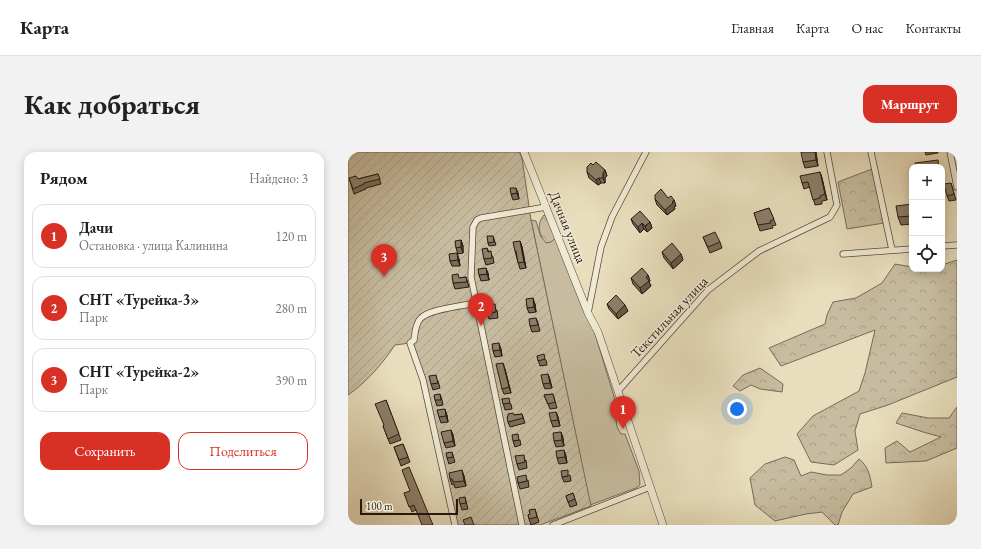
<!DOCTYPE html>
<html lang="ru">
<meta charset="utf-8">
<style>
body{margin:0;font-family:"EB Garamond",serif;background:#f2f2f2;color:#222}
.controls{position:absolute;right:12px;top:12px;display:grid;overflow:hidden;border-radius:8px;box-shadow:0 2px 10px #0003}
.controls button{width:36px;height:36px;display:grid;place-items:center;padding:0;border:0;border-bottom:1px solid #e0e0e0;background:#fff;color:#222;font:20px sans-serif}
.scale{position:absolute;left:12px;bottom:10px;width:98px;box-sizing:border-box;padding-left:4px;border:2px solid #281810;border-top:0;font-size:11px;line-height:14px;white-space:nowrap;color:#281810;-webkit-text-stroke:3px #f0ead4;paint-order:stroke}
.you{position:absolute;left:389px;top:257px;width:14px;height:14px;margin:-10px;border:3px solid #fff;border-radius:50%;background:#1a73e8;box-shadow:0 0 0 6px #1a73e833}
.badge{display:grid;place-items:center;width:26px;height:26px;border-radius:50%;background:#d93025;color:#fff;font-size:13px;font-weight:700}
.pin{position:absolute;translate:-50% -33px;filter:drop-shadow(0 1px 2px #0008)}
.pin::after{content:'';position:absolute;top:21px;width:14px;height:12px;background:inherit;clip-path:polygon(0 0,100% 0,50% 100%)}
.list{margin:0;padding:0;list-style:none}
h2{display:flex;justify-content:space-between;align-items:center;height:52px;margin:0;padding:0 16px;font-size:17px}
h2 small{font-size:13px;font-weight:400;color:#767676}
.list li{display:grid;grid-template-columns:26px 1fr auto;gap:12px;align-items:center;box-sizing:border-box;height:64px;margin:0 8px 8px;padding:0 8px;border:1px solid #e0e0e0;border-radius:12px}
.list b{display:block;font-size:15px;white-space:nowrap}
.list p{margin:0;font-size:13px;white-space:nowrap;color:#767676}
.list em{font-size:13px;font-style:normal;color:#767676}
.actions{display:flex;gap:8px;padding:12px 16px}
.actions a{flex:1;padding:9px 0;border:1px solid #d93025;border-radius:12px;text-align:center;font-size:14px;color:#d93025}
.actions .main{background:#d93025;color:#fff}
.icon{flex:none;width:22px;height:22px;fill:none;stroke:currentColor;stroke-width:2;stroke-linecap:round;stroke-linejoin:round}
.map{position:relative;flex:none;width:609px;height:373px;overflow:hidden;border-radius:12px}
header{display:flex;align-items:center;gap:24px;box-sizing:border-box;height:56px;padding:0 20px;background:#fff;border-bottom:1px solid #e0e0e0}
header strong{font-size:19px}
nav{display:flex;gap:22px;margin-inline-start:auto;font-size:14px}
.intro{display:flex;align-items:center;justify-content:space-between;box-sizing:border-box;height:96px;padding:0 24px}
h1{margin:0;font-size:28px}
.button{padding:10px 18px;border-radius:12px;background:#d93025;color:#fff;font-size:14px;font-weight:700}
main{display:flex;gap:24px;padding:0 24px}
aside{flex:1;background:#fff;border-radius:12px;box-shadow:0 2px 10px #0003}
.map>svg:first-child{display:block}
.grass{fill:#c7bca0;stroke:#786a58}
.forest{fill:url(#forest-crowns);stroke:#786a58}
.garden{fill:url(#garden-furrows);stroke:#786a58}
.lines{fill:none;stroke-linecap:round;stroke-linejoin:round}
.minor-casing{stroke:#584a3b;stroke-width:7}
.tertiary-casing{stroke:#584a3b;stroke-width:8}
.minor{stroke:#f0ead4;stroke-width:5.5}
.tertiary{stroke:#f0ead4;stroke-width:7}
.wall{fill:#786d5b;stroke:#281810}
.shaded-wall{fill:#62594a;stroke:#281810}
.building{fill:#8c7f6a;stroke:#281810}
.labels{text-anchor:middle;stroke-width:3;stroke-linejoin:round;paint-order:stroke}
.street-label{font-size:14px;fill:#281810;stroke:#f0ead4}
</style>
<header>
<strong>Карта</strong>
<nav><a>Главная</a><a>Карта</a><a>О нас</a><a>Контакты</a></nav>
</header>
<div class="intro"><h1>Как добраться</h1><a class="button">Маршрут</a></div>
<main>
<aside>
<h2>Рядом<small>Найдено: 3</small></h2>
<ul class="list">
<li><span class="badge">1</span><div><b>Дачи</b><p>Остановка · улица Калинина</p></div><em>120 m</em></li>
<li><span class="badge">2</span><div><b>СНТ «Турейка-3»</b><p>Парк</p></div><em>280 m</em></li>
<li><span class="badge">3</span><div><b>СНТ «Турейка-2»</b><p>Парк</p></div><em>390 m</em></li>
</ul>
<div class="actions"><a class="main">Сохранить</a><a>Поделиться</a></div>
</aside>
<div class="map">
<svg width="609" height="373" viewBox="0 0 609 373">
<defs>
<pattern id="forest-crowns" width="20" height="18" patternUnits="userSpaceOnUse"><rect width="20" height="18" fill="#c7bca0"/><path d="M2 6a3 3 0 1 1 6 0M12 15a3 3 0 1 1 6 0" fill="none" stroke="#aba189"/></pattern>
<pattern id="garden-furrows" width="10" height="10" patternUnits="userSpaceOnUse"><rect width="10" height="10" fill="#c7bca0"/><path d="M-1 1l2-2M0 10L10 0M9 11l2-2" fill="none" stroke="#aba189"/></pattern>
</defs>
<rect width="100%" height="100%" fill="#e8debd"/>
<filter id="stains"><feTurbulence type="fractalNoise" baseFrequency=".005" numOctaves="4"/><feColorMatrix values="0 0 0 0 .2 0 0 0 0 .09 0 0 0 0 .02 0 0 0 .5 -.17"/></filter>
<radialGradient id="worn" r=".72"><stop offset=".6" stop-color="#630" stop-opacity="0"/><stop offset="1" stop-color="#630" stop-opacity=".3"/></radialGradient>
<path class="grass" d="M 183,68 L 188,69 L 193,85 L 210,84 L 241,162 L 271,261 L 271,266 L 268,268 L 269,275 L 273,282 L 277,282 L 291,319 L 292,333 L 288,336 L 242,353 Z"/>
<path class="forest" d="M 524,17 L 536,71 L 499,77 L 490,30 Z
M 196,63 L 205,72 L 210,84 L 203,90 L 198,91 C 191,83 188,72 196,63 Z
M 609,108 L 609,225 L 540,253 L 512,262 L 507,279 L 510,298 L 486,313 L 463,310 L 449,282 L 465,264 L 511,239 L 517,221 L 527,178 L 433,214 L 421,196 L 477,172 L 479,163 L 485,150 L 508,146 L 534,131 L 547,112 L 564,115 L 564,117 L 594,117 L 594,113 Z
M 412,216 L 435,232 L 434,240 L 412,237 L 403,233 L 392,239 L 385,234 L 395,223 Z
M 609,255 L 609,296 L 578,309 L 538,311 L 537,296 L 549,289 L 562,300 L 593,285 L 575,280 L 548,271 L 554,261 L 580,266 L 601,266 Z
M 437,305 L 446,308 L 453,324 L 463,320 L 479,323 L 493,323 L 503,316 L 511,307 C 520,314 522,323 524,335 L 505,342 L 494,360 L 490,373 L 487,373 L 474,360 L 458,362 L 427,369 L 407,353 L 402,326 L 417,312 Z"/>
<path class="garden" d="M 0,0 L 171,0 L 174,6 L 183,68 L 243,354 L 192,373 L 107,373 L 75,228 L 62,191 L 47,193 C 34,212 20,229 0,243 Z"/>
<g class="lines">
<g class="minor-casing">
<path id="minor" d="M 523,0 L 544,98
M 602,0 L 609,35
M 594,94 L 609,93
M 495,102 L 564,97
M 240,161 L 253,95 L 264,65 L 298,0
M 270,239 L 360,138 L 411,99 L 482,65 L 489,53 L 479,0
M 107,373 L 75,228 L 62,191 L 66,188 C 67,182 67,173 72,167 C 80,157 115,154 128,151
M 174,373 L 123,125 L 125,75 L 129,68 L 133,66 L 198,55
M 205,373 L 302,335"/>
</g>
<g class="tertiary-casing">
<path id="tertiary" d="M 176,0 L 240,161 L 250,180 L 315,373"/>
</g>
<use href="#minor" class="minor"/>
<use href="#tertiary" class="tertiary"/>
</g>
<path class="wall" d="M 468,0 L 470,14 L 457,16 L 455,10 Z
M 577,0 L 590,0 L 590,1 L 578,3 Z
M 245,13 L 257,18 L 259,24 L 257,26 L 257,31 L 253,31 L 250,33 L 241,26 L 239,20 Z
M 472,20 L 474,26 L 479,48 L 474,49 L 474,52 L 467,53 L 462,35 L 456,37 L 454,31 Z
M 30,22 L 33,32 L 18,36 L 18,37 L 6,42 L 1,26 L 10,27 Z
M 603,31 L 608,48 L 601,49 L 599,44 Z
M 170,41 L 171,47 L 165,48 L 163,42 Z
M 307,47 L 326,48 L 328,54 L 326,55 L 327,57 L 319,63 L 309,53 Z
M 564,52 L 564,72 L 553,73 L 550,65 Z
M 421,56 L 428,73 L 424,74 L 425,76 L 412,79 L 406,61 Z
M 283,67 L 302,70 L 304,76 L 299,80 L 296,77 L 292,81 L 285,72 Z
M 145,84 L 148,93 L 141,94 L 140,91 Z
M 355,85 L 372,90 L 374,96 L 362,101 Z
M 113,88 L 115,94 L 115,101 L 110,102 L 108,96 Z
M 172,89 L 174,95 L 178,116 L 172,117 L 167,99 Z
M 139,96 L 141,100 L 145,105 L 146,111 L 138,113 L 136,107 Z
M 314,100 L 333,102 L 335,108 L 325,117 L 316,106 Z
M 111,107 L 112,114 L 104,114 L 102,109 Z
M 140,121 L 141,128 L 133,129 L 131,123 Z
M 300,123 L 302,129 L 301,130 L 303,134 L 294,142 L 285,132 L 283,126 Z
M 118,125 L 121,135 L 107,137 L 105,131 L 112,126 Z
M 187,152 L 188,160 L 181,161 L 179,156 Z
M 259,152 L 280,159 L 270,167 L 261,157 Z
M 149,158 L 150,166 L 141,167 L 139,161 Z
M 188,166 L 190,171 L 192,179 L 184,180 L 182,174 Z
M 153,197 L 154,204 L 147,205 L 145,199 Z
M 189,204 L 198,208 L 199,213 L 192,214 Z
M 157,217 L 163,241 L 156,242 L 154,237 Z
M 200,222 L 202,228 L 204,236 L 197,237 L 195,232 Z
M 90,229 L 92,236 L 85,238 L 83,232 Z
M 92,242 L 94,248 L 95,253 L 89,254 L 87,248 Z
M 205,242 L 209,256 L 202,257 L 196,243 Z
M 154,247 L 163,252 L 164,257 L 157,258 Z
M 38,248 L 53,288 L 42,292 L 35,274 L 36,273 Z
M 208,260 L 210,265 L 212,274 L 205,275 L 203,269 Z
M 174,262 L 177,271 L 162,275 L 160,270 L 166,263 Z
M 99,263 L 100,270 L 93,271 L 91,265 Z
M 103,278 L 105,283 L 107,294 L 98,296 L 96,291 Z
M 213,280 L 215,286 L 216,294 L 208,295 L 206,289 Z
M 172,288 L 173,293 L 167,295 L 165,289 Z
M 55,292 L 62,310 L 53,314 L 46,295 Z
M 216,298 L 218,304 L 219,311 L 211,312 L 209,306 Z
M 104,300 L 107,310 L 101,312 L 99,306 Z
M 178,308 L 179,316 L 171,318 L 169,312 Z
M 222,323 L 223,329 L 216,330 L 214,325 Z
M 116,324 L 118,334 L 107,336 L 106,332 L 104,333 L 102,327 Z
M 180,328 L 181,335 L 172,337 L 170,331 Z
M 56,341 L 85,373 L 68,358 L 64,360 Z
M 225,341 L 229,353 L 222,355 L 218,344 Z
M 117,345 L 120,357 L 114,358 L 112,352 Z
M 187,357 L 191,370 L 183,373 L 180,363 L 182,362 Z"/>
<path class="shaded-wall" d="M 467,0 L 468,0 L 470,14 L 468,8 Z
M 257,18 L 259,24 L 257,26 L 257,31 L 255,26 L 255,21 Z
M 472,20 L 474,26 L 479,48 L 477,42 Z
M 251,26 L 253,31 L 250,33 L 248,28 Z
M 168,36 L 170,41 L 171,47 L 169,41 Z
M 326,48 L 328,54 L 326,55 L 327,57 L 319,63 L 317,58 Z
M 302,70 L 304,76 L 299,80 L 297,74 Z
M 294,71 L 296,77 L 292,81 L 290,75 Z
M 113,88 L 115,94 L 115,101 L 113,95 Z
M 172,89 L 174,95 L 178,116 L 176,110 Z
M 109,101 L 111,107 L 112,114 L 110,108 Z
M 333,102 L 335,108 L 325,117 L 323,111 Z
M 138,116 L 140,121 L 141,128 L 139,122 Z
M 300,123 L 302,129 L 301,130 L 303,134 L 294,142 L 292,136 L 298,125 Z
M 185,146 L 187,152 L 188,160 L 186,155 Z
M 277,153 L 280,159 L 270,167 L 268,162 Z
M 151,191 L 153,197 L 154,204 L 152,198 Z
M 155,211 L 157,217 L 163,241 L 161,235 Z
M 200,222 L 202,228 L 204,236 L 202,231 Z
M 97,257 L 99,263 L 100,270 L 98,264 Z
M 208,260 L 210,265 L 212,274 L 210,268 Z
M 103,278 L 105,283 L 107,294 L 105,289 Z
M 213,280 L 215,286 L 216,294 L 214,288 Z
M 216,298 L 218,304 L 219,311 L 217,305 Z
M 114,318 L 116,324 L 118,334 L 116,329 Z"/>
<path class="building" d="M 453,0 L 467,0 L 468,8 L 455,10 Z
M 590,8 L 591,15 L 567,15 L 567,11 Z
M 248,10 L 257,18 L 255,21 L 255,26 L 251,26 L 248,28 L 239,20 L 239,15 L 243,11 L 245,13 Z
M 472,20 L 477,42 L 472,44 L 472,46 L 465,48 L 460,30 L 454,31 L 452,24 Z
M 30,22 L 32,27 L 16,31 L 16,32 L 5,37 L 1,26 L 8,24 L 10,27 Z
M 603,31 L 606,42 L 599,44 L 596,32 Z
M 162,36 L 168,36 L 169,41 L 163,42 Z
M 313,37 L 320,46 L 323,44 L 326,48 L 324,50 L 325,51 L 317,58 L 307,47 L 307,43 Z
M 564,52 L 564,64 L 550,65 L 548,54 Z
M 421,56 L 426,67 L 422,69 L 423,71 L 410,73 L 406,61 Z
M 292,59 L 302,70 L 297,74 L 294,71 L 290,75 L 283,67 Z
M 367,80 L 372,90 L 360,95 L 355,85 Z
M 139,84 L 145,84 L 146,90 L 140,91 Z
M 113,88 L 113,95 L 108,96 L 107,89 Z
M 172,89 L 176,110 L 170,111 L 168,99 L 167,99 L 165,90 Z
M 324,91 L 333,102 L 323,111 L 314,100 Z
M 139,96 L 140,100 L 143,99 L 144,106 L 136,107 L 134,97 Z
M 109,101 L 110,108 L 102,109 L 101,102 Z
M 138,116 L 139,122 L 131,123 L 130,117 Z
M 294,116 L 300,123 L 298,125 L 301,129 L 292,136 L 283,126 Z
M 110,122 L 111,126 L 118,125 L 119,130 L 105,131 L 104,123 Z
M 268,143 L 277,153 L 268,162 L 259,152 Z
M 185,146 L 186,155 L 179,156 L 178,147 Z
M 147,152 L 148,160 L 139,161 L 137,154 Z
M 188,166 L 190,173 L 182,174 L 181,167 Z
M 151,191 L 152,198 L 145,199 L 144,192 Z
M 196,202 L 197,207 L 190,209 L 189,204 Z
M 155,211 L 161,235 L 154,237 L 148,212 Z
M 200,222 L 202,231 L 195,232 L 193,223 Z
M 88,223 L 90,231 L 83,232 L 81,224 Z
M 92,242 L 93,248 L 87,248 L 86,243 Z
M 205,242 L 207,250 L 200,252 L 196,243 Z
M 161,246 L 162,251 L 155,252 L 154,247 Z
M 38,248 L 51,282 L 40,287 L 35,274 L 36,273 L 27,252 Z
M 97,257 L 98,264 L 91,265 L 89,258 Z
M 208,260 L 210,268 L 203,269 L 201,261 Z
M 165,261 L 166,263 L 174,262 L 175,266 L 160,270 L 159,265 L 160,264 L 160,262 Z
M 103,278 L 105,289 L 96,291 L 93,280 Z
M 213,280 L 214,288 L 206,289 L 205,281 Z
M 170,282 L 171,288 L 165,289 L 164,283 Z
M 55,292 L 60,305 L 51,308 L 46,295 Z
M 216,298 L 217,305 L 209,306 L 208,299 Z
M 104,300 L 105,305 L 99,306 L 98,301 Z
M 176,303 L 177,310 L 169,312 L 167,304 Z
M 61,315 L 85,373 L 74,373 L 66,353 L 61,355 L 56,341 L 62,339 L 54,318 Z
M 114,318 L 116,329 L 105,330 L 104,327 L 102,327 L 101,321 Z
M 220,318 L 220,324 L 214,325 L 213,319 Z
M 178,323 L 179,329 L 170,331 L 169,325 Z
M 225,341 L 227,347 L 220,350 L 218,344 Z
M 117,345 L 118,351 L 112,352 L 111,346 Z
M 187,357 L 189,365 L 181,367 L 180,363 L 182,362 L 181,358 Z
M 123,365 L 126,373 L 117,373 L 115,368 Z"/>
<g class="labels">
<g class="street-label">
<text transform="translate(220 75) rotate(68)" y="5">Дачная улица</text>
<text transform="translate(321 165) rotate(-47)" y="5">Текстильная улица</text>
</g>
</g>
<rect width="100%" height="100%" filter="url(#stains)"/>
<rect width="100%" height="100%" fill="url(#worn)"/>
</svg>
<div class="controls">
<button>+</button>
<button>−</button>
<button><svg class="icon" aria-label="locate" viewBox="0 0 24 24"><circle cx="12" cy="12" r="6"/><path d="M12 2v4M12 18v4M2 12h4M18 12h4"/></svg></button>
</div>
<div class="scale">100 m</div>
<div class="you"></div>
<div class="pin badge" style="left:275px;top:277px">1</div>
<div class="pin badge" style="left:133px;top:174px">2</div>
<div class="pin badge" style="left:36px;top:125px">3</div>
</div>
</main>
